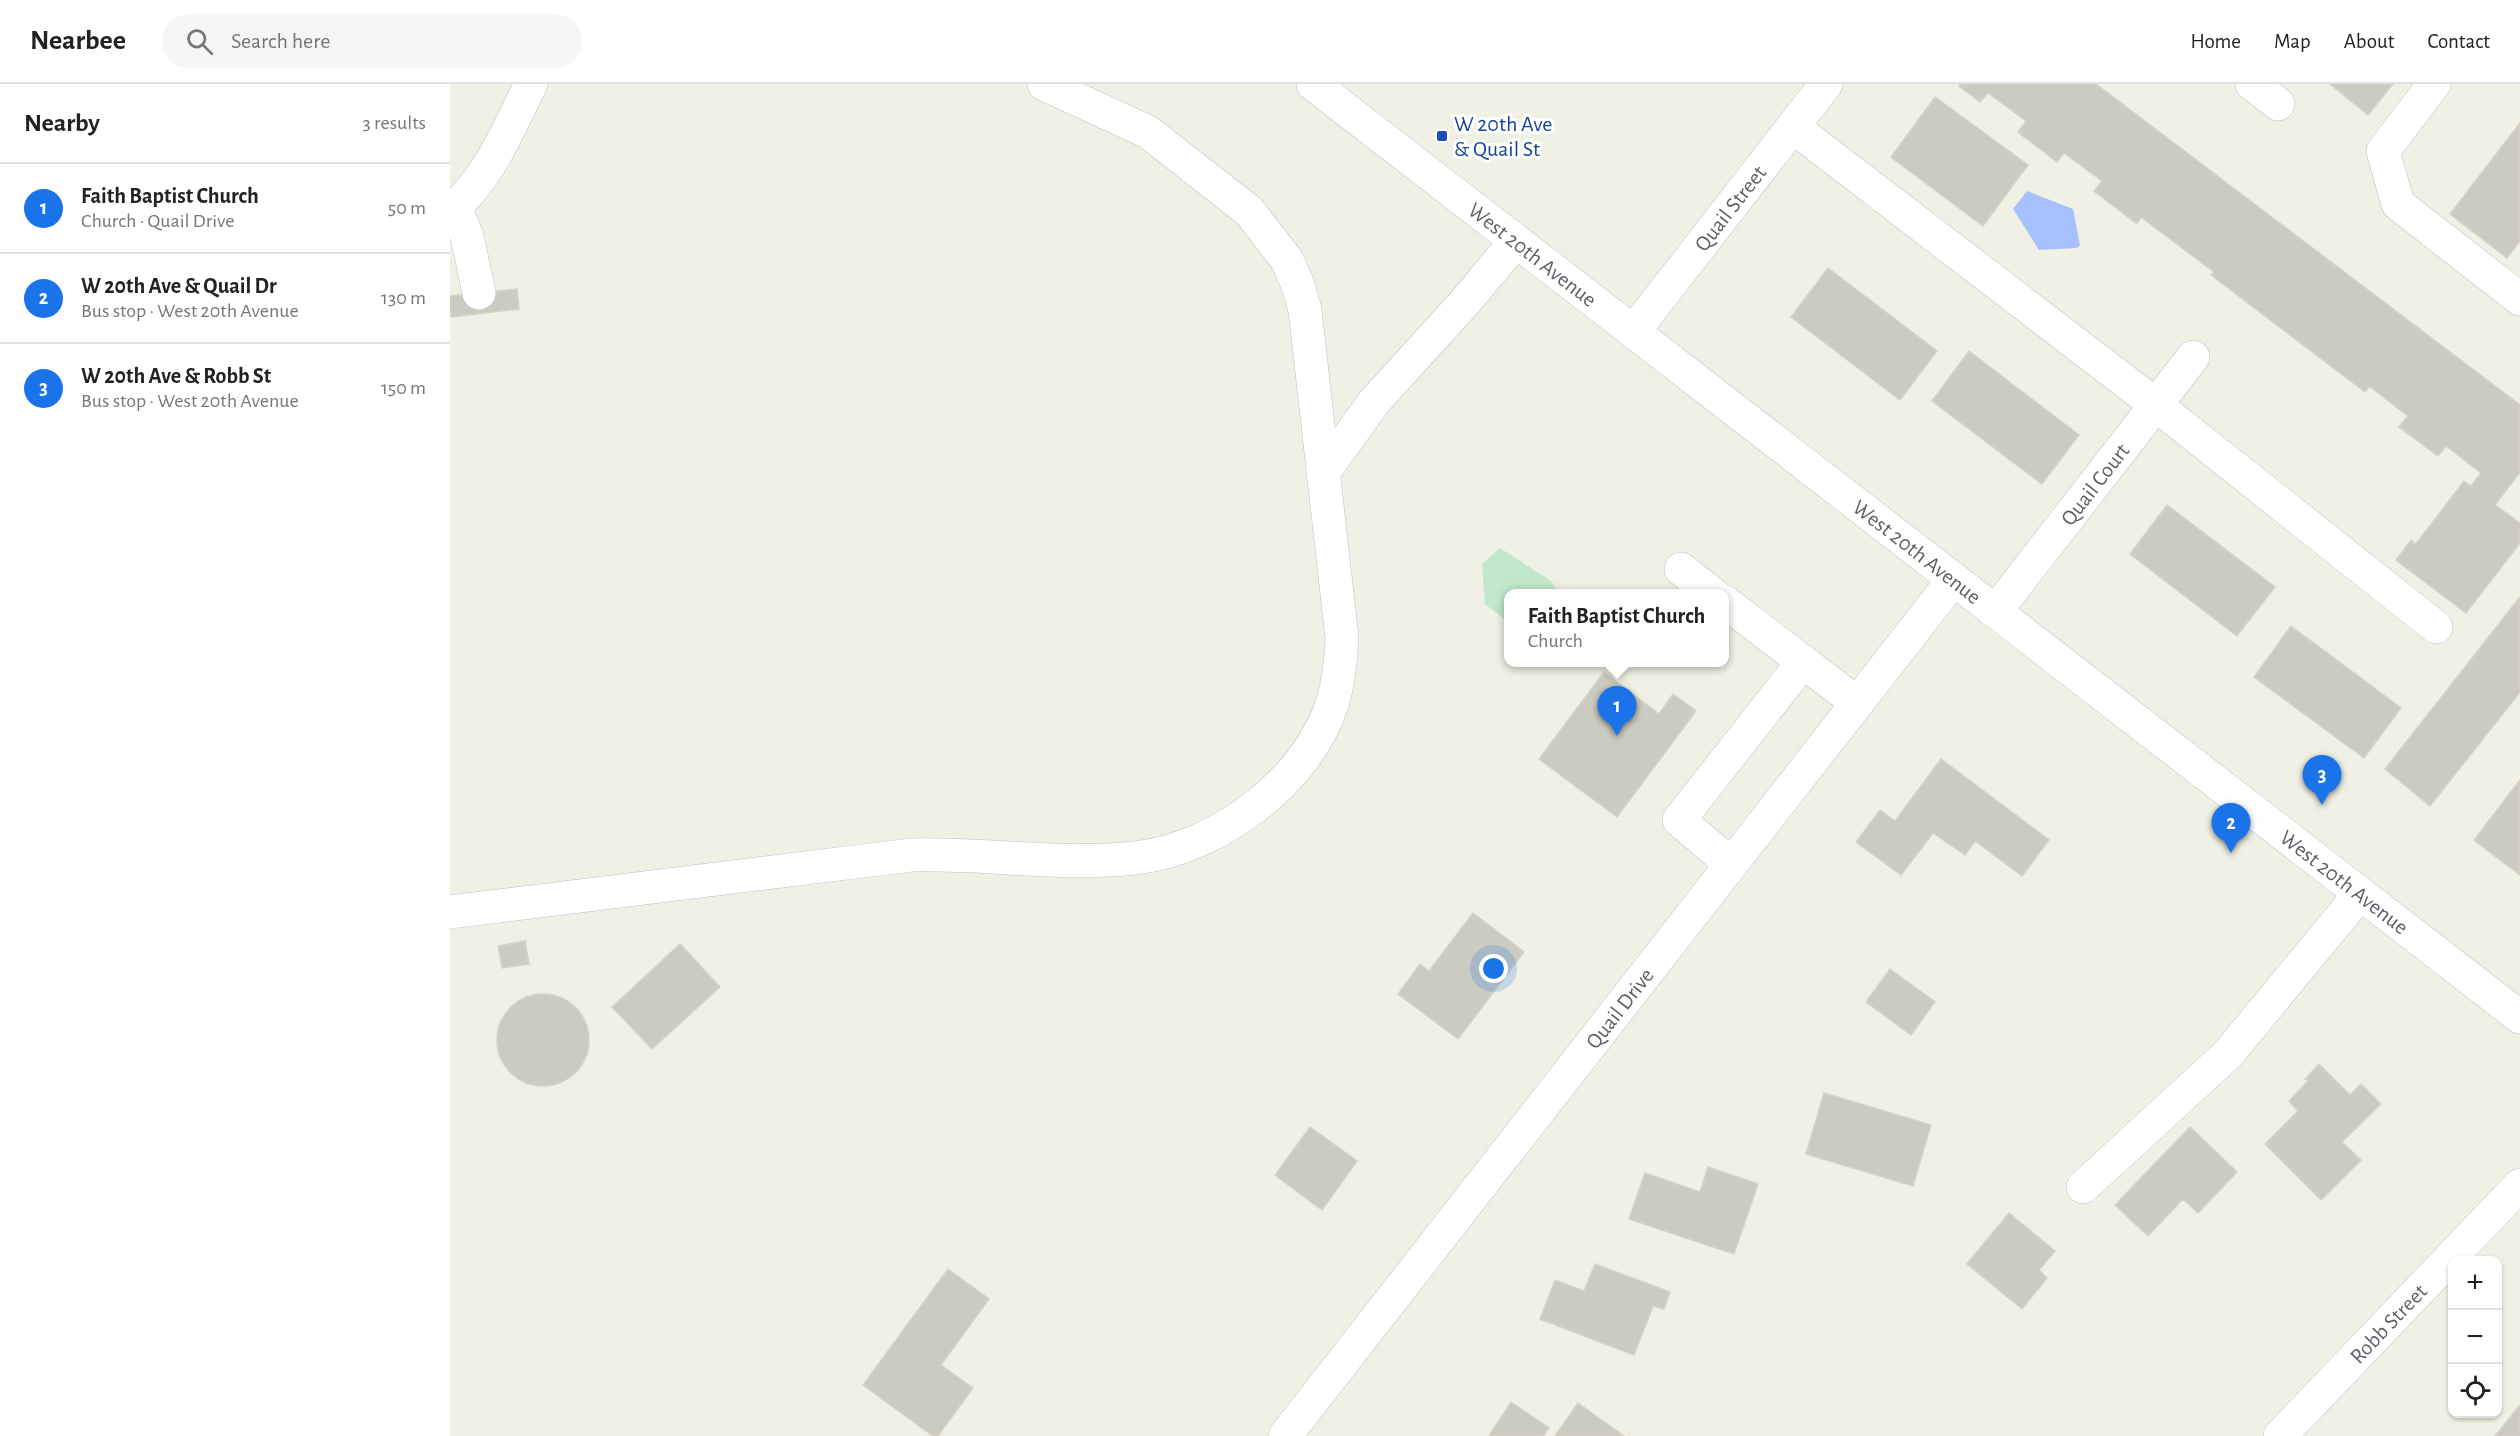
<!DOCTYPE html>
<meta charset="utf-8">
<style>
body{margin:0;font-family:"Alegreya Sans",sans-serif;background:#f6f6f6;color:#222}
.controls{position:absolute;right:18px;bottom:18px;display:grid;overflow:hidden;border-radius:12px;box-shadow:0 2px 4px #0004}
.controls button{width:54px;height:54px;display:grid;place-items:center;padding:0;border:0;border-bottom:2px solid #e0e0e0;background:#fff;color:#222;font:30px sans-serif}
.you{position:absolute;left:1044px;top:885px;width:21px;height:21px;margin:-15px;border:4px solid #fff;border-radius:50%;background:#1a73e8;box-shadow:0 0 0 9px #1a73e833}
.badge{display:grid;place-items:center;width:39px;height:39px;border-radius:50%;background:#1a73e8;color:#fff;font-size:20px;font-weight:700}
.pin{position:absolute;translate:-50% -50px;filter:drop-shadow(0 2px 3px #0008)}
.pin::after{content:'';position:absolute;top:32px;width:21px;height:18px;background:inherit;clip-path:polygon(0 0,100% 0,50% 100%)}
.popup{position:absolute;left:1054px;top:505px;width:225px;height:78px;box-sizing:border-box;display:grid;place-content:center;border-radius:12px;background:#fff;filter:drop-shadow(0 2px 4px #0005);font-size:20px;white-space:nowrap;color:#767676}
.popup b{font-size:22px;color:#222}
.popup::after{content:'';position:absolute;left:50%;top:100%;margin-left:-12px;border:12px solid transparent;border-top-color:#fff}
.list{margin:0;padding:0;list-style:none}
h2{display:flex;justify-content:space-between;align-items:center;height:78px;margin:0;padding:0 24px;font-size:26px}
h2 small{font-size:20px;font-weight:400;color:#767676}
.list li{display:grid;grid-template-columns:39px 1fr auto;gap:18px;align-items:center;box-sizing:border-box;height:90px;padding:0 24px;border-top:2px solid #e0e0e0}
.list b{display:block;font-size:22px;white-space:nowrap}
.list p{margin:0;font-size:20px;white-space:nowrap;color:#767676}
.list em{font-size:20px;font-style:normal;color:#767676}
.icon{flex:none;width:33px;height:33px;fill:none;stroke:currentColor;stroke-width:2;stroke-linecap:round;stroke-linejoin:round}
.map{position:relative;flex:none;width:2070px;height:1352px;overflow:hidden}
header{display:flex;align-items:center;gap:36px;box-sizing:border-box;height:84px;padding:0 30px;background:#fff;border-bottom:2px solid #e0e0e0}
header strong{font-size:28px}
nav{display:flex;gap:33px;margin-inline-start:auto;font-size:21px}
.search{width:420px;height:54px;background:#f6f6f6;display:flex;align-items:center;gap:15px;box-sizing:border-box;padding:0 21px;border-radius:33px;color:#767676;font-size:22px}
main{display:flex}
aside{flex:1;background:#fff}
.map>svg:first-child{display:block}
.green{fill:#c1e8cb}
.water{fill:#a7c1ff}
.building{fill:#cbcbc2;stroke:#d5d4c3;stroke-width:1.5}
.lines{fill:none;stroke-linecap:round;stroke-linejoin:round}
.minor-casing{stroke:#bfc0c7;stroke-width:34}
.minor{stroke:#fff;stroke-width:33}
.transit-dot{fill:#1a4fb4;stroke:#fff;stroke-width:2}
.labels{text-anchor:middle;stroke-width:6;stroke-linejoin:round;paint-order:stroke}
.transit-label{font-size:22px;fill:#164399;stroke:#fff;text-anchor:start}
.street-label{font-size:22px;fill:#5d5f67;stroke:#fff}
</style>
<header>
<strong>Nearbee</strong>
<div class="search"><svg class="icon" aria-label="search" viewBox="0 0 24 24"><circle cx="10" cy="10" r="6"/><path d="M15 15l6 6"/></svg>Search here</div>
<nav><a>Home</a><a>Map</a><a>About</a><a>Contact</a></nav>
</header>
<main>
<aside>
<h2>Nearby<small>3 results</small></h2>
<ul class="list">
<li><span class="badge">1</span><div><b>Faith Baptist Church</b><p>Church · Quail Drive</p></div><em>50 m</em></li>
<li><span class="badge">2</span><div><b>W 20th Ave &amp; Quail Dr</b><p>Bus stop · West 20th Avenue</p></div><em>130 m</em></li>
<li><span class="badge">3</span><div><b>W 20th Ave &amp; Robb St</b><p>Bus stop · West 20th Avenue</p></div><em>150 m</em></li>
</ul>
</aside>
<div class="map">
<svg width="2070" height="1352" viewBox="0 0 2070 1352">
<rect width="100%" height="100%" fill="#f0f0e5"/>
<path class="green" d="M 1050,464 L 1101,497 L 1107,506 L 1106,509 L 1059,510 L 1059,539 L 1035,520 L 1032,480 Z"/>
<path class="water" d="M 1577,107 L 1623,125 L 1630,161 L 1627,164 L 1589,166 L 1563,125 Z"/>
<path class="building" d="M 1510,0 L 1646,0 L 2070,321 L 2070,388 L 2045,421 L 2070,439 L 2070,459 L 2016,529 L 1946,476 L 1961,456 L 1966,460 L 2014,397 L 2021,402 L 2031,389 L 1996,362 L 1988,372 L 1949,343 L 1958,332 L 1919,302 L 1915,308 L 1761,191 L 1764,188 L 1691,133 L 1687,140 L 1644,107 L 1652,97 L 1614,69 L 1607,78 L 1568,48 L 1576,37 L 1538,9 L 1530,18 L 1509,2 Z
M 1880,0 L 1943,0 L 1918,31 Z
M 1485,13 L 1578,81 L 1533,142 L 1441,73 Z
M 2070,39 L 2070,157 L 2057,174 L 2000,130 Z
M 1378,184 L 1487,267 L 1450,316 L 1341,233 Z
M 67,205 L 69,225 L 1,233 L 0,212 Z
M 1519,267 L 1629,351 L 1592,400 L 1482,317 Z
M 1717,421 L 1825,503 L 1787,552 L 1680,470 Z
M 2070,513 L 2070,608 L 1980,722 L 1935,685 Z
M 1841,542 L 1951,624 L 1914,674 L 1804,593 Z
M 1154,588 L 1209,630 L 1223,610 L 1246,627 L 1167,733 L 1089,675 Z
M 1491,675 L 1599,756 L 1572,792 L 1525,757 L 1515,771 L 1483,749 L 1451,791 L 1406,758 L 1430,726 L 1445,737 Z
M 2070,696 L 2070,791 L 2024,756 Z
M 1023,829 L 1074,868 L 1008,955 L 948,910 L 970,880 L 979,887 Z
M 75,857 L 79,880 L 52,884 L 48,862 Z
M 230,860 L 270,903 L 202,965 L 162,923 Z
M 1440,885 L 1485,918 L 1461,951 L 1416,918 Z
M47 956a46 46 0 1 1 92 0a46 46 0 1 1-92 0Z
M 1869,980 L 1900,1011 L 1911,1000 L 1931,1020 L 1892,1058 L 1911,1076 L 1871,1116 L 1815,1060 L 1848,1027 L 1839,1017 L 1858,997 L 1855,995 Z
M 1374,1009 L 1481,1041 L 1463,1102 L 1356,1070 Z
M 860,1043 L 907,1077 L 872,1126 L 825,1091 Z
M 1740,1043 L 1787,1088 L 1748,1129 L 1733,1115 L 1698,1152 L 1665,1121 Z
M 1258,1083 L 1308,1100 L 1284,1170 L 1179,1135 L 1195,1089 L 1250,1108 Z
M 1559,1129 L 1605,1167 L 1589,1186 L 1597,1194 L 1572,1225 L 1517,1180 Z
M 1145,1180 L 1220,1208 L 1214,1225 L 1203,1222 L 1184,1271 L 1090,1235 L 1105,1196 L 1134,1207 Z
M 498,1185 L 539,1215 L 491,1281 L 523,1304 L 488,1352 L 483,1352 L 413,1301 Z
M 1061,1318 L 1099,1344 L 1093,1352 L 1039,1352 Z
M 1128,1319 L 1174,1352 L 1105,1352 Z
M 2070,1321 L 2070,1352 L 2045,1352 Z"/>
<g class="lines">
<g class="minor-casing">
<g id="minor">
<path id="s1" d="M 863,0 L 2070,933"/>
<path d="M 1802,0 L 1828,20"/>
<path d="M 1984,0 L 1933,67 L 1948,120 L 2070,215"/>
<path d="M 1343,43 L 1706,321 L 1986,543"/>
<path d="M 5,123 L 17,152 L 29,209"/>
<path d="M 0,127 C 40,94 58,45 81,0"/>
<path id="s2" d="M 1184,247 L 1376,0"/>
<path d="M 873,389 L 924,318 L 1015,218 L 1066,157"/>
<path d="M 1231,485 L 1263,510"/>
<path d="M 1275,518 L 1407,619"/>
<path id="s3" d="M 1545,528 L 1743,273"/>
<path d="M 1281,780 L 1229,736 L 1353,578"/>
<path d="M 0,828 L 461,771 C 536,769 610,782 685,774 C 767,765 859,697 883,617 C 889,596 891,575 892,554 L 855,226 L 848,201 L 837,176 L 799,127 L 698,48 L 594,0"/>
<path d="M 1633,1103 L 1778,970 L 1910,810"/>
<path id="s4" d="M 835,1352 L 1504,495"/>
<path id="s5" d="M 1830,1352 L 2070,1101"/>
</g>
</g>
<use href="#minor" class="minor"/>
</g>
<rect class="transit-dot" x="986" y="46" width="12" height="12" rx="3"/>
<g class="labels">
<g class="transit-label">
<text x="1004" y="47">W 20th Ave<tspan x="1004" dy="25">&amp; Quail St</tspan></text>
</g>
<g class="street-label">
<text dy="8" stroke="none"><textPath href="#s2" startOffset="156">Quail Street</textPath></text>
<text dy="8" stroke="none"><textPath href="#s1" startOffset="278">West 20th Avenue</textPath></text>
<text dy="8" stroke="none"><textPath href="#s3" startOffset="162">Quail Court</textPath></text>
<text dy="8" stroke="none"><textPath href="#s1" startOffset="764">West 20th Avenue</textPath></text>
<text dy="8" stroke="none"><textPath href="#s1" startOffset="1304">West 20th Avenue</textPath></text>
<text dy="8" stroke="none"><textPath href="#s4" startOffset="543">Quail Drive</textPath></text>
<text dy="8" stroke="none"><textPath href="#s5" startOffset="156">Robb Street</textPath></text>
</g>
</g>
</svg>
<div class="controls">
<button>+</button>
<button>−</button>
<button><svg class="icon" aria-label="locate" viewBox="0 0 24 24"><circle cx="12" cy="12" r="6"/><path d="M12 2v4M12 18v4M2 12h4M18 12h4"/></svg></button>
</div>
<div class="you"></div>
<div class="pin badge" style="left:1167px;top:652px">1</div>
<div class="popup"><b>Faith Baptist Church</b>Church</div>
<div class="pin badge" style="left:1781px;top:769px">2</div>
<div class="pin badge" style="left:1872px;top:721px">3</div>
</div>
</main>
